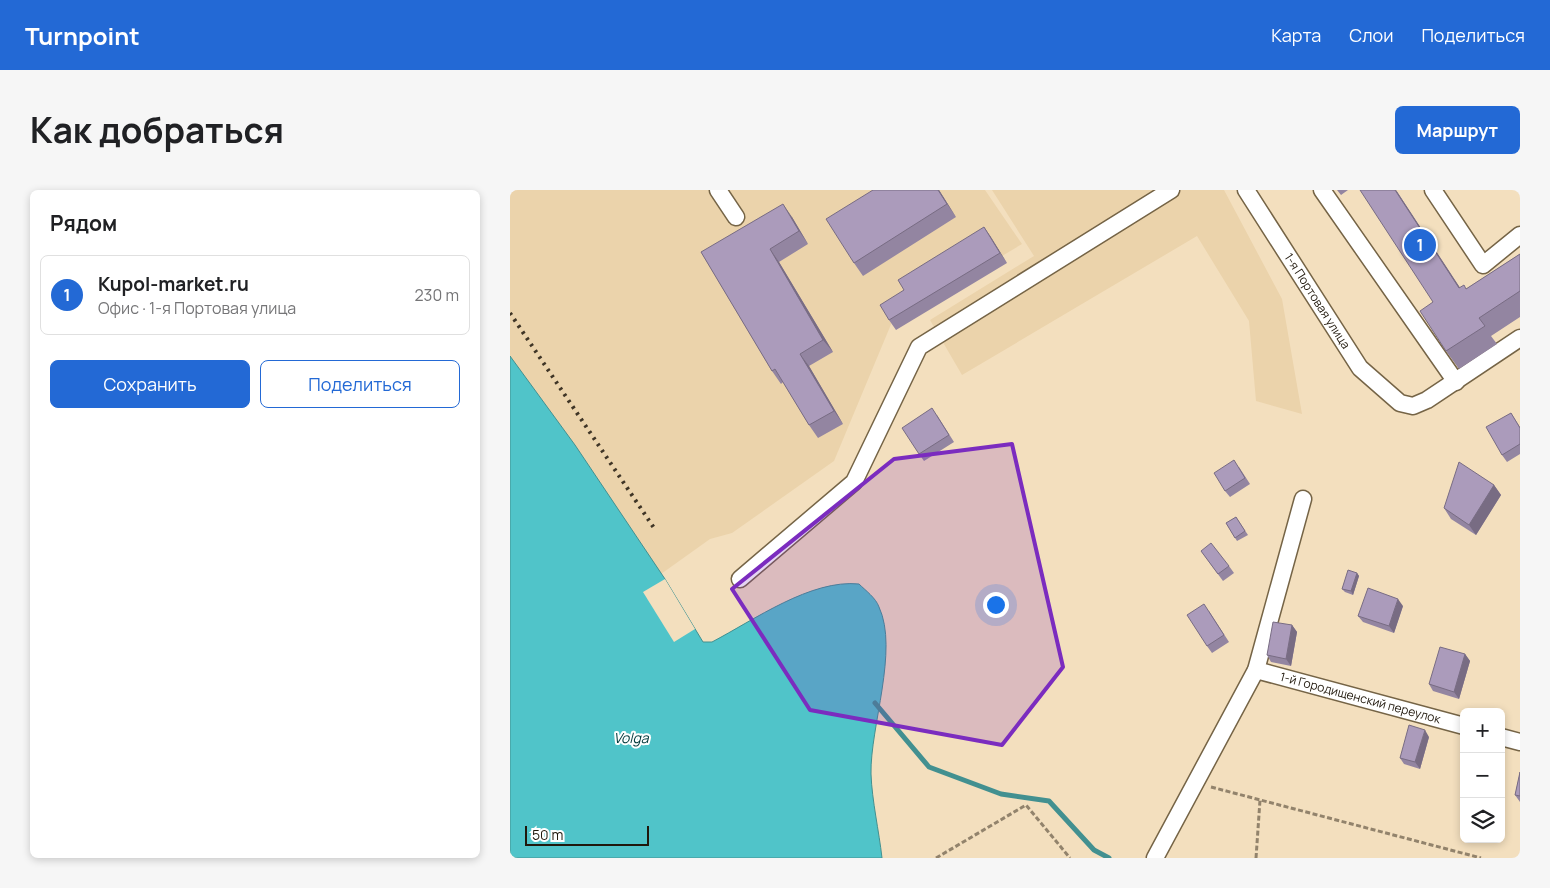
<!DOCTYPE html>
<html lang="ru">
<meta charset="utf-8">
<style>
body{margin:0;font-family:Manrope,sans-serif;background:#f6f6f6;color:#202124}
.controls{position:absolute;right:15px;bottom:15px;display:grid;overflow:hidden;border-radius:8px;box-shadow:0 2px 8px #0003}
.controls button{width:45px;height:45px;display:grid;place-items:center;padding:0;border:0;border-bottom:1px solid #e0e0e0;background:#fff;color:#202124;font:25px sans-serif}
.scale{position:absolute;left:15px;bottom:12px;width:124px;box-sizing:border-box;padding-left:5px;border:2px solid #20180c;border-top:0;font-size:14px;line-height:18px;white-space:nowrap;color:#20180c;-webkit-text-stroke:4px #fff;paint-order:stroke}
.you{position:absolute;left:485px;top:414px;width:18px;height:18px;margin:-12px;border:4px solid #fff;border-radius:50%;background:#1a73e8;box-shadow:0 0 0 8px #1a73e833}
.badge{display:grid;place-items:center;width:32px;height:32px;border-radius:50%;background:#2369d5;color:#fff;font-size:16px;font-weight:700}
.pin{position:absolute;translate:-50% -50%;border:2px solid #fff;box-shadow:0 1px 5px #0006}
.list{margin:0;padding:0;list-style:none}
h2{display:flex;justify-content:space-between;align-items:center;height:65px;margin:0;padding:0 20px;font-size:21px}
h2 small{font-size:16px;font-weight:400;color:#757577}
.list li{display:grid;grid-template-columns:32px 1fr auto;gap:15px;align-items:center;box-sizing:border-box;height:80px;margin:0 10px 10px;padding:0 10px;border:1px solid #e0e0e0;border-radius:8px}
.list b{display:block;font-size:19px;white-space:nowrap}
.list p{margin:0;font-size:16px;white-space:nowrap;color:#757577}
.list em{font-size:16px;font-style:normal;color:#757577}
.actions{display:flex;gap:10px;padding:15px 20px}
.actions a{flex:1;padding:11px 0;border:1px solid #2369d5;border-radius:8px;text-align:center;font-size:18px;color:#2369d5}
.actions .main{background:#2369d5;color:#fff}
.icon{flex:none;width:28px;height:28px;fill:none;stroke:currentColor;stroke-width:2;stroke-linecap:round;stroke-linejoin:round}
.map{position:relative;flex:none;width:1010px;height:668px;overflow:hidden;border-radius:8px}
header{display:flex;align-items:center;gap:30px;box-sizing:border-box;height:70px;padding:0 25px;background:#2369d5;color:#fff}
header strong{font-size:24px}
nav{display:flex;gap:28px;margin-inline-start:auto;font-size:18px}
.intro{display:flex;align-items:center;justify-content:space-between;box-sizing:border-box;height:120px;padding:0 30px}
h1{margin:0;font-size:35px}
.button{padding:12px 22px;border-radius:8px;background:#2369d5;color:#fff;font-size:18px;font-weight:700}
main{display:flex;gap:30px;padding:0 30px}
aside{flex:1;background:#fff;border-radius:8px;box-shadow:0 2px 8px #0003}
.map>svg:first-child{display:block}
.built{fill:#ebd3ab}
.water{fill:#50c4c9;stroke:#429090}
.pier{fill:#f3dfbe}
.lines{fill:none;stroke-linecap:round;stroke-linejoin:round}
.stream{stroke:#429090;stroke-width:5}
.minor-casing{stroke:#756446;stroke-width:19}
.path{stroke:#92836c;stroke-width:3;stroke-dasharray:5 2.5;stroke-linecap:butt}
.minor{stroke:#fff;stroke-width:16}
.rail{stroke:#3f3526;stroke-width:4;stroke-dasharray:2.5 5;stroke-linecap:butt}
.wall{fill:#9385a1}
.shaded-wall{fill:#786c83}
.building{fill:#ab9bbb;stroke:#786c83}
.marked{fill:#7b2cbf;fill-opacity:0.2;stroke:#7b2cbf;stroke-width:4;stroke-linejoin:round}
.labels{text-anchor:middle;stroke-width:4;stroke-linejoin:round;paint-order:stroke}
.street-label{font-size:12px;fill:#20180c;stroke:#fff}
.water-label{font-size:14px;font-style:italic;fill:#00393b;stroke:#fff}
</style>
<header>
<strong>Turnpoint</strong>
<nav><a>Карта</a><a>Слои</a><a>Поделиться</a></nav>
</header>
<div class="intro"><h1>Как добраться</h1><a class="button">Маршрут</a></div>
<main>
<aside>
<h2>Рядом<small></small></h2>
<ul class="list">
<li><span class="badge">1</span><div><b>Kupol-market.ru</b><p>Офис · 1-я Портовая улица</p></div><em>230 m</em></li>
</ul>
<div class="actions"><a class="main">Сохранить</a><a>Поделиться</a></div>
</aside>
<div class="map">
<svg width="1010" height="668" viewBox="0 0 1010 668">
<rect width="100%" height="100%" fill="#f3dfbe"/>
<path class="built" d="M 0,0 L 475,0 L 512,54 L 382,132 L 324,271 L 222,343 L 200,349 L 151,384 L 65,255 L 0,166 Z
M 482,0 L 714,0 L 772,109 L 792,224 L 746,211 L 739,131 L 687,46 L 452,185 L 420,130 L 524,66 Z"/>
<path class="water" d="M 0,166 L 65,255 L 155,389 L 193,452 L 202,452 C 244,430 301,389 349,394 C 355,400 366,408 369,417 C 389,460 360,537 361,584 C 362,611 369,641 372,668 L 0,668 Z"/>
<path class="pier" d="M 155,389 L 185,439 L 164,452 L 133,402 Z"/>
<g class="lines">
<path class="stream" d="M 365,513 L 419,577 L 491,604 L 539,611 L 584,660 L 599,668"/>
<g class="minor-casing">
<g id="minor">
<path d="M 208,0 L 226,27"/>
<path id="s1" d="M 736,0 L 850,178 L 890,213 L 903,216 L 917,210 L 1010,148"/>
<path d="M 812,0 L 946,192"/>
<path d="M 923,0 L 973,75 L 1010,45"/>
<path d="M 230,389 L 344,292 L 409,157 L 661,0"/>
<path id="s2" d="M 746,480 L 954,536"/>
<path d="M 991,547 L 1010,552"/>
<path d="M 645,668 L 746,480 L 793,309"/>
</g>
</g>
<path class="path" d="M 701,597 L 971,668
M 426,668 L 516,615 L 560,668
M 746,668 L 750,610"/>
<use href="#minor" class="minor"/>
<path class="rail" d="M 0,123 L 144,338"/>
</g>
<path class="wall" d="M 429,0 L 446,27 L 353,86 L 344,73 Z
M 827,0 L 838,0 L 831,5 Z
M 886,0 L 950,98 L 956,99 L 1010,64 L 1010,127 L 981,146 L 987,154 L 949,179 L 936,161 L 923,112 Z
M 282,27 L 298,54 L 269,72 L 323,162 L 299,176 L 333,234 L 308,248 L 299,235 L 273,192 L 271,194 L 262,181 L 191,62 Z
M 474,37 L 497,73 L 386,140 L 379,130 L 394,100 Z
M 1001,223 L 1010,237 L 1010,264 L 997,272 L 992,265 Z
M 427,225 L 444,252 L 414,271 L 409,264 Z
M 729,277 L 740,294 L 720,307 L 715,301 Z
M 984,295 L 991,305 L 966,345 L 941,329 L 934,318 Z
M 726,327 L 738,345 L 727,351 L 716,333 Z
M 691,361 L 719,376 L 724,383 L 713,391 Z
M 847,383 L 849,386 L 843,405 L 835,402 L 832,399 Z
M 893,416 L 884,443 L 853,432 L 848,426 Z
M 699,421 L 719,452 L 702,463 L 697,456 Z
M 782,435 L 787,442 L 781,476 L 761,472 L 757,465 Z
M 955,464 L 960,471 L 949,509 L 923,501 L 919,494 Z
M 919,547 L 910,579 L 894,574 L 890,568 Z
M 1010,582 L 1010,612 L 1005,605 Z"/>
<path class="shaded-wall" d="M 428,0 L 429,0 L 446,27 L 437,14 Z
M 885,0 L 886,0 L 962,116 L 949,98 Z
M 273,14 L 282,27 L 298,54 L 289,41 Z
M 474,37 L 481,47 L 497,73 L 490,63 Z
M 260,59 L 269,72 L 323,162 L 313,150 Z
M 290,164 L 299,176 L 333,234 L 324,221 Z
M 984,295 L 991,305 L 966,345 L 959,335 Z
M 847,383 L 849,386 L 843,405 L 841,401 Z
M 888,409 L 893,416 L 884,443 L 879,436 Z
M 782,435 L 787,442 L 781,476 L 776,469 Z
M 955,464 L 960,471 L 949,509 L 944,502 Z
M 915,540 L 919,547 L 910,579 L 905,572 Z"/>
<path class="building" d="M 363,0 L 428,0 L 437,14 L 344,73 L 316,29 Z
M 850,0 L 885,0 L 949,98 L 954,95 L 956,99 L 1010,64 L 1010,101 L 969,128 L 975,136 L 936,161 L 910,121 L 923,112 Z
M 273,14 L 289,41 L 260,59 L 313,150 L 290,164 L 324,221 L 299,235 L 265,179 L 262,181 L 191,62 Z
M 474,37 L 490,63 L 379,130 L 370,115 L 394,100 L 388,90 Z
M 422,218 L 439,245 L 409,264 L 392,238 Z
M 1001,223 L 1010,238 L 1010,254 L 992,265 L 976,237 Z
M 724,270 L 735,288 L 715,301 L 704,283 Z
M 949,272 L 984,295 L 959,335 L 934,318 Z
M 726,327 L 735,341 L 725,348 L 716,333 Z
M 701,353 L 719,376 L 708,384 L 691,361 Z
M 838,380 L 847,383 L 841,401 L 832,399 Z
M 858,398 L 888,409 L 879,436 L 848,426 Z
M 694,414 L 714,445 L 697,456 L 677,425 Z
M 763,432 L 782,435 L 776,469 L 757,465 Z
M 930,457 L 955,464 L 944,502 L 919,494 Z
M 899,535 L 915,540 L 905,572 L 890,568 Z
M 1010,582 L 1010,606 L 1005,605 Z"/>
<path class="marked" d="M 502,254 L 553,477 L 492,555 L 300,520 L 222,399 L 384,269 Z"/>
<g class="labels">
<g class="street-label">
<text dy="4" stroke="none"><textPath href="#s1" startOffset="132">1-я Портовая улица</textPath></text>
<text dy="4" stroke="none"><textPath href="#s2" startOffset="108">1-й Городищенский переулок</textPath></text>
</g>
<g class="water-label">
<text x="121" y="553">Volga</text>
</g>
</g>
</svg>
<div class="controls">
<button>+</button>
<button>−</button>
<button><svg class="icon" aria-label="layers" viewBox="0 0 24 24"><path d="M12 4l9 5-9 5-9-5zM3 14l9 5 9-5"/></svg></button>
</div>
<div class="scale">50 m</div>
<div class="you"></div>
<div class="pin badge" style="left:910px;top:55px">1</div>
</div>
</main>
